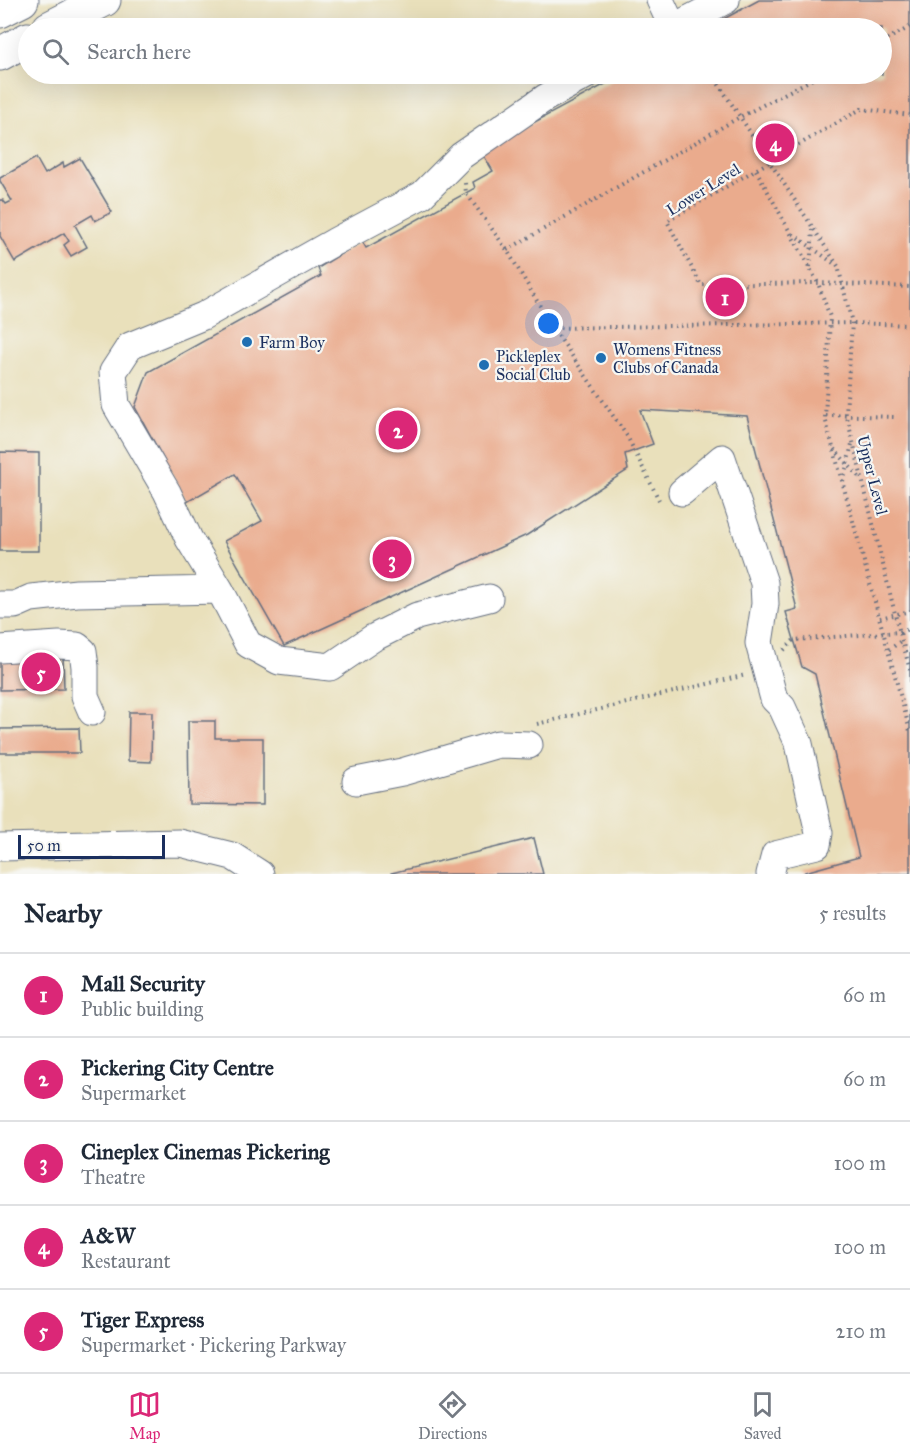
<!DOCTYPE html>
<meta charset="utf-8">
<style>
body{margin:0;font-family:"IM FELL Great Primer",serif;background:#f6f6f7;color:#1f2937}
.scale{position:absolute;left:18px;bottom:15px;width:147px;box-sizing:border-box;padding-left:6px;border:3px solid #1b2f5e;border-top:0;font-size:16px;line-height:21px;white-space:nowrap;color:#1b2f5e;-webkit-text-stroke:4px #f6f6f2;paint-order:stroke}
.you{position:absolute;left:549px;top:324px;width:21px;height:21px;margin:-15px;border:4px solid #fff;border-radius:50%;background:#1a73e8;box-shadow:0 0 0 9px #1a73e833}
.badge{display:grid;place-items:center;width:39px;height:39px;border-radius:50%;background:#db2777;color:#fff;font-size:20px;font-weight:700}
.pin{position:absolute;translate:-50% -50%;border:3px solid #fff;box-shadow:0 2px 6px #0006}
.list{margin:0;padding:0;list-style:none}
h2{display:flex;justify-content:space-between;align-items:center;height:78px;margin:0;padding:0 24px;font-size:26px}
h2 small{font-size:20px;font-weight:400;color:#747a83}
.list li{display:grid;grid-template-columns:39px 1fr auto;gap:18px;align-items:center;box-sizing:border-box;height:84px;padding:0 24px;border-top:2px solid #e0e1e3}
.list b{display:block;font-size:22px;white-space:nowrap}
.list p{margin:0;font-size:20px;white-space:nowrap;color:#747a83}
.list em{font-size:20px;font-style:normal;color:#747a83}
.icon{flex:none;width:33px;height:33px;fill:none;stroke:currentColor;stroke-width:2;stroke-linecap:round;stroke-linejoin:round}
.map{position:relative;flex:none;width:910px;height:874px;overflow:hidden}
.search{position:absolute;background:#fff;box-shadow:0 6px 24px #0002;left:18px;right:18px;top:18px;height:66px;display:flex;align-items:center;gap:15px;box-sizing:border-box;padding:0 21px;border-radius:33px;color:#747a83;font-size:22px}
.sheet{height:498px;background:#fff}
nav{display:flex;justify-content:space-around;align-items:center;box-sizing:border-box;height:84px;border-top:2px solid #e0e1e3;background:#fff;font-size:16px;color:#747a83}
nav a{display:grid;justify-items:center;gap:3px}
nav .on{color:#db2777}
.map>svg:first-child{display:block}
.building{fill:#eaab8d}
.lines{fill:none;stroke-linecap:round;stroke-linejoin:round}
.minor-casing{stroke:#636d7f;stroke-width:29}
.major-casing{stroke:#636d7f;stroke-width:35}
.path{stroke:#636d7f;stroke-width:4;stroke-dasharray:1.5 4.5;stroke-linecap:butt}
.minor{stroke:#fff;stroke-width:27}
.major{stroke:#fff;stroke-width:33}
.poi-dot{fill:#1f6fb2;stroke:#f6f6f2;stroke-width:2}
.labels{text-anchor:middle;stroke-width:4.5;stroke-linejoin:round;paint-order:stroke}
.street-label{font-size:16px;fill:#1b2f5e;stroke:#f6f6f2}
.poi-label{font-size:16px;fill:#1b2f5e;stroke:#f6f6f2;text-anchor:start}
</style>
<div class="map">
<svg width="910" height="874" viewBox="0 0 910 874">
<rect width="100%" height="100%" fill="#f6f6f2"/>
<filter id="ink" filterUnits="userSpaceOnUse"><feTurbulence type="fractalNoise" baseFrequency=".0167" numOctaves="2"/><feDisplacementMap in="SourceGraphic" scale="12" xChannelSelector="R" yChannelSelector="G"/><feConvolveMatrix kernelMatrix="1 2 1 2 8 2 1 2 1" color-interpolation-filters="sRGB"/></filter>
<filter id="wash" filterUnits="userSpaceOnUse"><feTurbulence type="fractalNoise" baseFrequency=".008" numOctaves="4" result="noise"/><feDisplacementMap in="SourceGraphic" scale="24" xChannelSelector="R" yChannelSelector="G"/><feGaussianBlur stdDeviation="1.35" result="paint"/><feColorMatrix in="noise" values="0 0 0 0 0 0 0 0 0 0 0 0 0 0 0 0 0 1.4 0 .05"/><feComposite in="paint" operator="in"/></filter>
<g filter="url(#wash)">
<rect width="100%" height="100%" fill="#e9e0bb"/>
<g id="blocks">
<path class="building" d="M 759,0 L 910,0 L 910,874 L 803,874 L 805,872 L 859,857 L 815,674 L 802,667 L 786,612 L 797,609 L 747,416 L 640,410 L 653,444 L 625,454 L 628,470 L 527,535 L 284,646 L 224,541 L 262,521 L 235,474 L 187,502 L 135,407 L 148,372 L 321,276 L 318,268 L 362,241 L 366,248 L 475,188 L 473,182 L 493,171 L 481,151 L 624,74 L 882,74 L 882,28 L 707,28 Z
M 36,158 L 45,174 L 63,163 L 64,167 L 80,158 L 112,212 L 95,221 L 92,215 L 75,225 L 87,247 L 71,256 L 64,245 L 69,241 L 64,233 L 15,262 L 0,236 L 0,200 L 3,200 L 6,204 L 12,201 L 0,181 L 0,178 Z
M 0,452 L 39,453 L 39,551 L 0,551 Z
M 63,657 L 64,689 L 0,690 L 0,658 Z
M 129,712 L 152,712 L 151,762 L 128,761 Z
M 188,721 L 215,721 L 215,738 L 263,738 L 263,805 L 189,804 Z
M 79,728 L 80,753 L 0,753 L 0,729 Z
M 534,838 L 543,874 L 391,874 L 391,873 Z"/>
</g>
</g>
<g filter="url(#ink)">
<use href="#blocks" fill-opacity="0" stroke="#636d7f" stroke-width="1.5"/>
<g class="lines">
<g class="minor-casing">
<path id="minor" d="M 660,0 L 673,28
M 672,28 L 726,0
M 682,492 L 722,458 L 764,583 L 765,604 L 759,643 L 774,699 L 782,707 L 799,744 L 819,833 L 817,845 L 775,855 L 770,874
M 489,598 L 417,616 L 373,638 L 330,667 L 279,661 L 248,644 L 220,590 L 189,539 L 167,492 L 116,405 L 113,372 L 130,346 L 203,316 L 334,242 L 422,195 L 461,156 L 545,98 L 588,74
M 0,605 L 15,605 L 31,598 L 77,593 L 220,590
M 0,649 L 59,645 L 77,646 L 83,651 L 85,667 L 85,696 L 92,712
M 356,781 L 402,772 L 498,744 L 529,745
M 0,847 L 180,843 L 232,856 L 260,874"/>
</g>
<g class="major-casing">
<path id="major" d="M 0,11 L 22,0
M 49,28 L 104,0
M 0,54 L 28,39"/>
</g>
<path class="path" d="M 882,42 L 910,27
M 712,74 L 838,266 L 852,323 L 846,413 L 897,622 L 910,670
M 910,115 L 861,109 L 667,221 L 701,285 L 818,283 L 910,287
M 756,170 L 818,283 L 830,317 L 825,418 L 910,731
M 465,183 L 466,193 L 507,250 L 553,328 L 627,436 L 659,500
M 793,234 L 836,265
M 507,250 L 740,117 L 822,74
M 810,267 L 813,230
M 554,328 L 852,323 L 910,325
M 826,415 L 896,417
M 834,449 L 861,479
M 843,481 L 852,444
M 880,618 L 910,611
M 784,650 L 794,640 L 899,632 L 910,629
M 889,650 L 902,640
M 537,724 L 746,675"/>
<use href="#minor" class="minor"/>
<use href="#major" class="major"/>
</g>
</g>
<g class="poi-dot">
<circle cx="247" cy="342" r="6"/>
<circle cx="601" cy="358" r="6"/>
<circle cx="484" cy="365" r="6"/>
</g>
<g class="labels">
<g class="street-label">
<text transform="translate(703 189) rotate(-32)" y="6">Lower Level</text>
<text transform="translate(873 475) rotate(76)" y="6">Upper Level</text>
</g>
<g class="poi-label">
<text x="259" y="348">Farm Boy</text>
<text x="613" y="355">Womens Fitness<tspan x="613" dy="18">Clubs of Canada</tspan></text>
<text x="496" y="362">Pickleplex<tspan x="496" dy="18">Social Club</tspan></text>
</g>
</g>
</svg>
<div class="scale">50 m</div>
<div class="you"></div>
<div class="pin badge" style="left:725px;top:297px">1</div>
<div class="pin badge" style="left:398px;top:430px">2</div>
<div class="pin badge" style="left:392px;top:559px">3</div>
<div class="pin badge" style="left:775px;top:143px">4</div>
<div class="pin badge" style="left:41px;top:672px">5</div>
<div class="search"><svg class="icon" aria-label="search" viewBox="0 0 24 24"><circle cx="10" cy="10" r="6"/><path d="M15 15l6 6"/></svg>Search here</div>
</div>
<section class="sheet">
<h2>Nearby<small>5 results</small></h2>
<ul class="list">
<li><span class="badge">1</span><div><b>Mall Security</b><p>Public building</p></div><em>60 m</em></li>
<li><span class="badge">2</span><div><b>Pickering City Centre</b><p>Supermarket</p></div><em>60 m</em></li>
<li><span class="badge">3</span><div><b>Cineplex Cinemas Pickering</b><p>Theatre</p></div><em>100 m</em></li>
<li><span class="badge">4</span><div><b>A&amp;W</b><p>Restaurant</p></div><em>100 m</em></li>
<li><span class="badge">5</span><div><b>Tiger Express</b><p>Supermarket · Pickering Parkway</p></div><em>210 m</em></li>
</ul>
</section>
<nav>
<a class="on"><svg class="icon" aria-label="map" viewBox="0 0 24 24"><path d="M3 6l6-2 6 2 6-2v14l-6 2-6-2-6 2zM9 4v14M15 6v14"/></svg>Map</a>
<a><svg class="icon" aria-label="directions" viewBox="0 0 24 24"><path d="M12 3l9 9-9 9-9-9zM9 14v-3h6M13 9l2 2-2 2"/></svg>Directions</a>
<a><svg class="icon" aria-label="saved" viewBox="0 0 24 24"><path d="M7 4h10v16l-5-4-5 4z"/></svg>Saved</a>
</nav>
